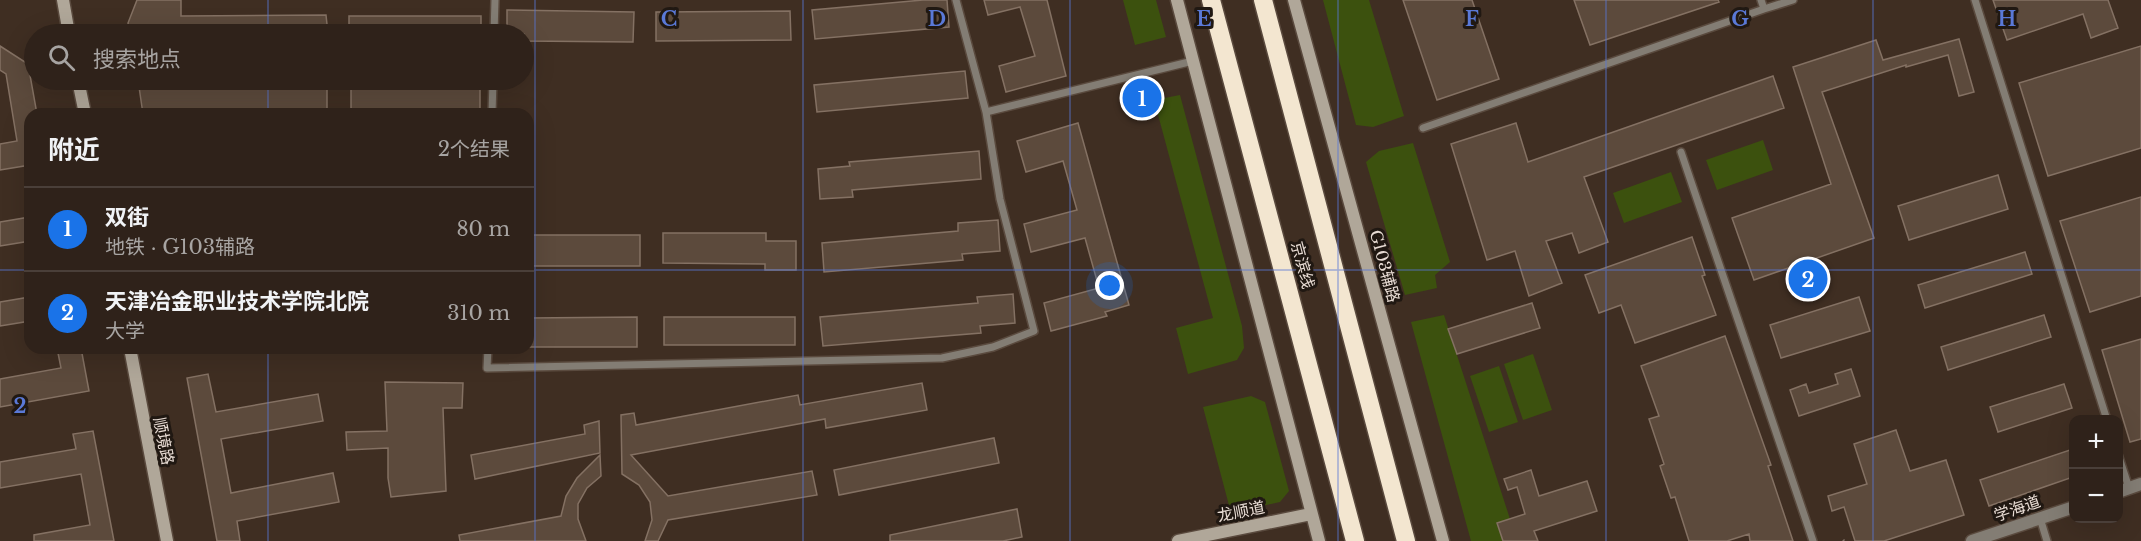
<!DOCTYPE html>
<html lang="zh">
<meta charset="utf-8">
<style>
body{margin:0;font-family:"Libre Baskerville","Noto Sans SC",serif;background:#3b2f27;color:#f1f3f6}
.controls{position:absolute;right:18px;bottom:18px;display:grid;overflow:hidden;border-radius:12px;box-shadow:0 6px 24px #0002}
.controls button{width:54px;height:54px;display:grid;place-items:center;padding:0;border:0;border-bottom:2px solid #4a3f39;background:#2f221a;color:#f1f3f6;font:30px sans-serif}
.you{position:absolute;left:1110px;top:286px;width:21px;height:21px;margin:-15px;border:4px solid #fff;border-radius:50%;background:#1a73e8;box-shadow:0 0 0 9px #1a73e833}
.badge{display:grid;place-items:center;width:39px;height:39px;border-radius:50%;background:#1a73e8;color:#fff;font-size:20px;font-weight:700}
.pin{position:absolute;translate:-50% -50%;border:3px solid #fff;box-shadow:0 2px 6px #0006}
.list{margin:0;padding:0;list-style:none}
h2{display:flex;justify-content:space-between;align-items:center;height:78px;margin:0;padding:0 24px;font-size:26px}
h2 small{font-size:20px;font-weight:400;color:#a7a4a2}
.list li{display:grid;grid-template-columns:39px 1fr auto;gap:18px;align-items:center;box-sizing:border-box;height:84px;padding:0 24px;border-top:2px solid #4a3f39}
.list b{display:block;font-size:22px;white-space:nowrap}
.list p{margin:0;font-size:20px;white-space:nowrap;color:#a7a4a2}
.list em{font-size:20px;font-style:normal;color:#a7a4a2}
.icon{flex:none;width:33px;height:33px;fill:none;stroke:currentColor;stroke-width:2;stroke-linecap:round;stroke-linejoin:round}
.map{position:relative;flex:none;width:2141px;height:541px;overflow:hidden}
.search{position:absolute;background:#2f221a;box-shadow:0 6px 24px #0002;left:24px;top:24px;width:510px;height:66px;display:flex;align-items:center;gap:15px;box-sizing:border-box;padding:0 21px;border-radius:33px;color:#a7a4a2;font-size:22px}
.panel{position:absolute;background:#2f221a;box-shadow:0 6px 24px #0002;left:24px;top:108px;width:510px;height:246px;border-radius:18px}
.map>svg:first-child{display:block}
.green{fill:#3c510e}
.building{fill:#5c4a3c;stroke:#847163;stroke-width:1.5}
.lines{fill:none;stroke-linecap:round;stroke-linejoin:round}
.lane-casing{stroke:#5a4a3e;stroke-width:10}
.street-casing{stroke:#5a4a3e;stroke-width:15}
.secondary-casing{stroke:#5a4a3e;stroke-width:15}
.highway-casing{stroke:#5a4a3e;stroke-width:21}
.path{stroke:#827368;stroke-width:3;stroke-dasharray:4.5 4.5;stroke-linecap:butt}
.lane{stroke:#837d74;stroke-width:7}
.street{stroke:#837d74;stroke-width:12}
.secondary{stroke:#b0a799;stroke-width:12}
.highway{stroke:#f3e6d0;stroke-width:18}
.grid{fill:none;stroke:#5a79d7;stroke-width:1.5;stroke-opacity:0.55}
.labels{text-anchor:middle;stroke-width:6;stroke-linejoin:round;paint-order:stroke}
.street-label{font-size:16px;fill:#e8dcd4;stroke:#201812}
.grid-label{font-size:20px;text-anchor:middle;font-weight:bold;fill:#5a79d7;stroke:#201812;stroke-width:6;stroke-linejoin:round;paint-order:stroke}
</style>
<div class="map">
<svg width="2141" height="541" viewBox="0 0 2141 541">
<rect width="100%" height="100%" fill="#3f2e22"/>
<path class="green" d="M 1123,0 L 1156,0 L 1166,37 L 1135,45 Z
M 1323,0 L 1369,0 L 1404,116 L 1373,127 L 1356,125 Z
M 1180,95 L 1242,326 L 1244,348 L 1237,360 L 1188,374 L 1176,328 L 1213,318 L 1154,100 Z
M 1763,140 L 1773,170 L 1717,190 L 1706,160 Z
M 1413,143 L 1450,262 L 1435,275 L 1437,288 L 1405,295 L 1366,162 L 1379,151 Z
M 1671,172 L 1682,202 L 1624,223 L 1613,193 Z
M 1444,315 L 1510,519 L 1497,523 L 1503,541 L 1471,541 L 1411,322 Z
M 1533,354 L 1552,410 L 1523,420 L 1504,364 Z
M 1499,366 L 1518,422 L 1489,432 L 1470,376 Z
M 1251,396 L 1265,402 L 1289,491 L 1280,502 L 1231,513 L 1203,407 Z"/>
<path class="building" d="M 137,0 L 181,0 L 181,16 L 326,15 L 328,34 L 130,34 L 128,23 Z
M 923,0 L 947,0 L 949,27 L 815,39 L 812,10 Z
M 984,0 L 1047,0 L 1066,76 L 1006,92 L 999,66 L 1035,56 L 1020,7 L 988,15 Z
M 1403,0 L 1472,0 L 1499,79 L 1437,100 Z
M 1574,0 L 1718,0 L 1719,2 L 1590,45 Z
M 1993,0 L 2108,0 L 2118,28 L 2091,38 L 2083,14 L 2007,40 Z
M 507,10 L 634,12 L 633,42 L 524,41 L 524,34 L 507,34 Z
M 790,11 L 791,40 L 656,41 L 656,12 Z
M 349,16 L 481,16 L 481,34 L 349,34 Z
M 1959,39 L 1974,92 L 1959,96 L 1948,55 L 1906,67 L 1906,65 L 1822,92 L 1874,238 L 1754,280 L 1732,218 L 1831,184 L 1793,67 L 1876,40 L 1883,60 Z
M 0,46 L 28,64 L 37,114 L 30,114 L 30,165 L 0,170 L 0,144 L 17,141 L 6,74 L 0,70 Z
M 2141,46 L 2141,148 L 2048,176 L 2019,83 Z
M 965,71 L 968,98 L 817,112 L 814,85 Z
M 1773,76 L 1784,108 L 1584,177 L 1608,242 L 1579,253 L 1572,233 L 1546,241 L 1562,283 L 1529,296 L 1515,251 L 1487,260 L 1451,144 L 1516,123 L 1528,162 Z
M 138,80 L 181,80 L 182,87 L 327,87 L 327,114 L 143,114 Z
M 351,88 L 480,88 L 480,114 L 351,114 Z
M 1078,123 L 1129,305 L 1105,312 L 1107,316 L 1051,331 L 1044,303 L 1099,288 L 1085,238 L 1031,252 L 1024,224 L 1077,210 L 1063,161 L 1026,172 L 1017,141 Z
M 979,151 L 981,179 L 852,190 L 853,197 L 820,199 L 818,169 L 850,166 L 849,162 Z
M 1998,175 L 2008,209 L 1909,240 L 1898,206 Z
M 2141,197 L 2141,296 L 2090,312 L 2060,221 Z
M 30,217 L 30,241 L 0,246 L 0,222 Z
M 998,220 L 1000,251 L 962,254 L 963,260 L 824,272 L 822,243 L 958,231 L 958,223 Z
M 663,233 L 766,233 L 766,241 L 796,241 L 796,270 L 765,270 L 765,264 L 663,263 Z
M 528,235 L 640,235 L 640,266 L 528,266 Z
M 1692,237 L 1705,275 L 1702,276 L 1716,315 L 1635,343 L 1621,305 L 1599,313 L 1585,275 Z
M 2025,252 L 2032,274 L 1925,308 L 1918,285 Z
M 1013,294 L 1015,323 L 980,326 L 981,333 L 823,346 L 820,317 L 978,303 L 977,297 Z
M 30,297 L 30,321 L 0,326 L 0,302 Z
M 1859,297 L 1870,331 L 1781,358 L 1770,325 Z
M 1532,303 L 1540,328 L 1457,354 L 1448,329 Z
M 2044,315 L 2051,337 L 1948,370 L 1941,347 Z
M 637,317 L 637,347 L 528,347 L 528,318 Z
M 664,317 L 795,317 L 795,345 L 664,345 Z
M 1725,336 L 1771,465 L 1768,466 L 1793,541 L 1750,541 L 1749,534 L 1727,541 L 1689,541 L 1675,497 L 1671,498 L 1660,466 L 1664,464 L 1649,419 L 1659,416 L 1641,366 Z
M 2141,339 L 2141,439 L 2130,442 L 2102,350 Z
M 57,348 L 81,348 L 89,391 L 0,407 L 0,379 L 61,368 Z
M 1851,369 L 1860,396 L 1799,416 L 1790,390 L 1806,384 L 1809,393 L 1838,384 L 1835,374 Z
M 208,374 L 216,412 L 318,394 L 323,421 L 221,439 L 231,493 L 333,473 L 339,502 L 237,521 L 240,541 L 217,541 L 187,378 Z
M 385,382 L 463,383 L 462,408 L 443,408 L 446,491 L 391,497 L 388,478 L 388,448 L 347,450 L 346,432 L 387,431 Z
M 922,383 L 927,410 L 826,428 L 825,419 L 631,455 L 668,496 L 812,471 L 817,495 L 668,520 L 658,541 L 645,541 L 652,520 L 650,502 L 639,485 L 622,474 L 621,415 L 634,413 L 636,425 L 798,395 L 800,405 Z
M 2064,384 L 2072,408 L 1998,432 L 1990,407 Z
M 599,421 L 600,453 L 475,479 L 471,455 L 585,434 L 584,425 Z
M 1896,430 L 1910,471 L 1946,460 L 1964,515 L 1884,541 L 1855,541 L 1844,507 L 1832,511 L 1828,496 L 1867,484 L 1854,444 Z
M 93,431 L 114,541 L 34,541 L 34,535 L 90,525 L 81,474 L 0,488 L 0,462 L 76,449 L 73,434 Z
M 994,438 L 999,463 L 839,495 L 834,470 Z
M 2073,449 L 2073,477 L 1989,506 L 1980,480 Z
M 600,455 L 601,476 L 587,488 L 578,504 L 578,519 L 586,541 L 460,541 L 459,535 L 561,516 L 566,496 L 577,478 Z
M 1531,470 L 1539,496 L 1587,481 L 1597,511 L 1534,531 L 1538,541 L 1503,541 L 1497,523 L 1525,514 L 1517,487 L 1508,490 L 1504,479 Z
M 1017,509 L 1022,537 L 1003,541 L 890,541 L 890,535 Z"/>
<g class="lines">
<g class="lane-casing">
<path id="lane" d="M 956,0 L 986,112
M 1975,0 L 2107,420
M 1764,9 L 1793,0
M 494,34 L 495,0
M 492,114 L 493,80
M 1423,128 L 1764,9 L 1761,0
M 1681,152 L 1813,541
M 488,348 L 487,368 L 942,358 L 993,347 L 1034,331 L 1000,199 L 986,112 L 1193,61
M 2118,454 L 2129,488
M 2040,518 L 2047,541"/>
</g>
<g class="street-casing">
<path id="street" d="M 2118,492 L 2141,484
M 1972,541 L 2074,507"/>
</g>
<g class="secondary-casing">
<path id="secondary" d="M 63,0 L 69,34
M 1177,0 L 1319,541
M 1294,0 L 1443,541
M 78,80 L 85,114
M 130,348 L 167,541
M 1178,541 L 1311,514"/>
</g>
<g class="highway-casing">
<path id="highway" d="M 1211,0 L 1355,541
M 1263,0 L 1406,541"/>
</g>
<path class="path" d="M 1843,540 L 1844,541"/>
<use href="#lane" class="lane"/>
<use href="#street" class="street"/>
<use href="#secondary" class="secondary"/>
<use href="#highway" class="highway"/>
</g>
<path class="grid" d="M 268,0 L 268,34M 535,0 L 535,541M 803,0 L 803,541M 1070,0 L 1070,541M 1338,0 L 1338,541M 1606,0 L 1606,541M 1873,0 L 1873,541M 268,80 L 268,114M 0,270 L 30,270M 528,270 L 2141,270M 268,348 L 268,541"/>
<g class="labels">
<g class="street-label">
<text transform="translate(1303 265) rotate(75)" y="6">京滨线</text>
<text transform="translate(1385 266) rotate(75)" y="6">G103辅路</text>
<text transform="translate(164 441) rotate(79)" y="6">顺境路</text>
<text transform="translate(2017 508) rotate(-19)" y="6">学海道</text>
<text transform="translate(1241 511) rotate(-11)" y="6">龙顺道</text>
</g>
</g>
<g class="grid-label">
<text x="669" y="26">C</text>
<text x="937" y="26">D</text>
<text x="1204" y="26">E</text>
<text x="1472" y="26">F</text>
<text x="1740" y="26">G</text>
<text x="2007" y="26">H</text>
<text x="20" y="413">2</text>
</g>
</svg>
<div class="controls">
<button>+</button>
<button>−</button>
</div>
<div class="you"></div>
<div class="pin badge" style="left:1142px;top:98px">1</div>
<div class="pin badge" style="left:1808px;top:279px">2</div>
<div class="search"><svg class="icon" aria-label="search" viewBox="0 0 24 24"><circle cx="10" cy="10" r="6"/><path d="M15 15l6 6"/></svg>搜索地点</div>
<section class="panel">
<h2>附近<small>2个结果</small></h2>
<ul class="list">
<li><span class="badge">1</span><div><b>双街</b><p>地铁 · G103辅路</p></div><em>80 m</em></li>
<li><span class="badge">2</span><div><b>天津冶金职业技术学院北院</b><p>大学</p></div><em>310 m</em></li>
</ul>
</section>
</div>
